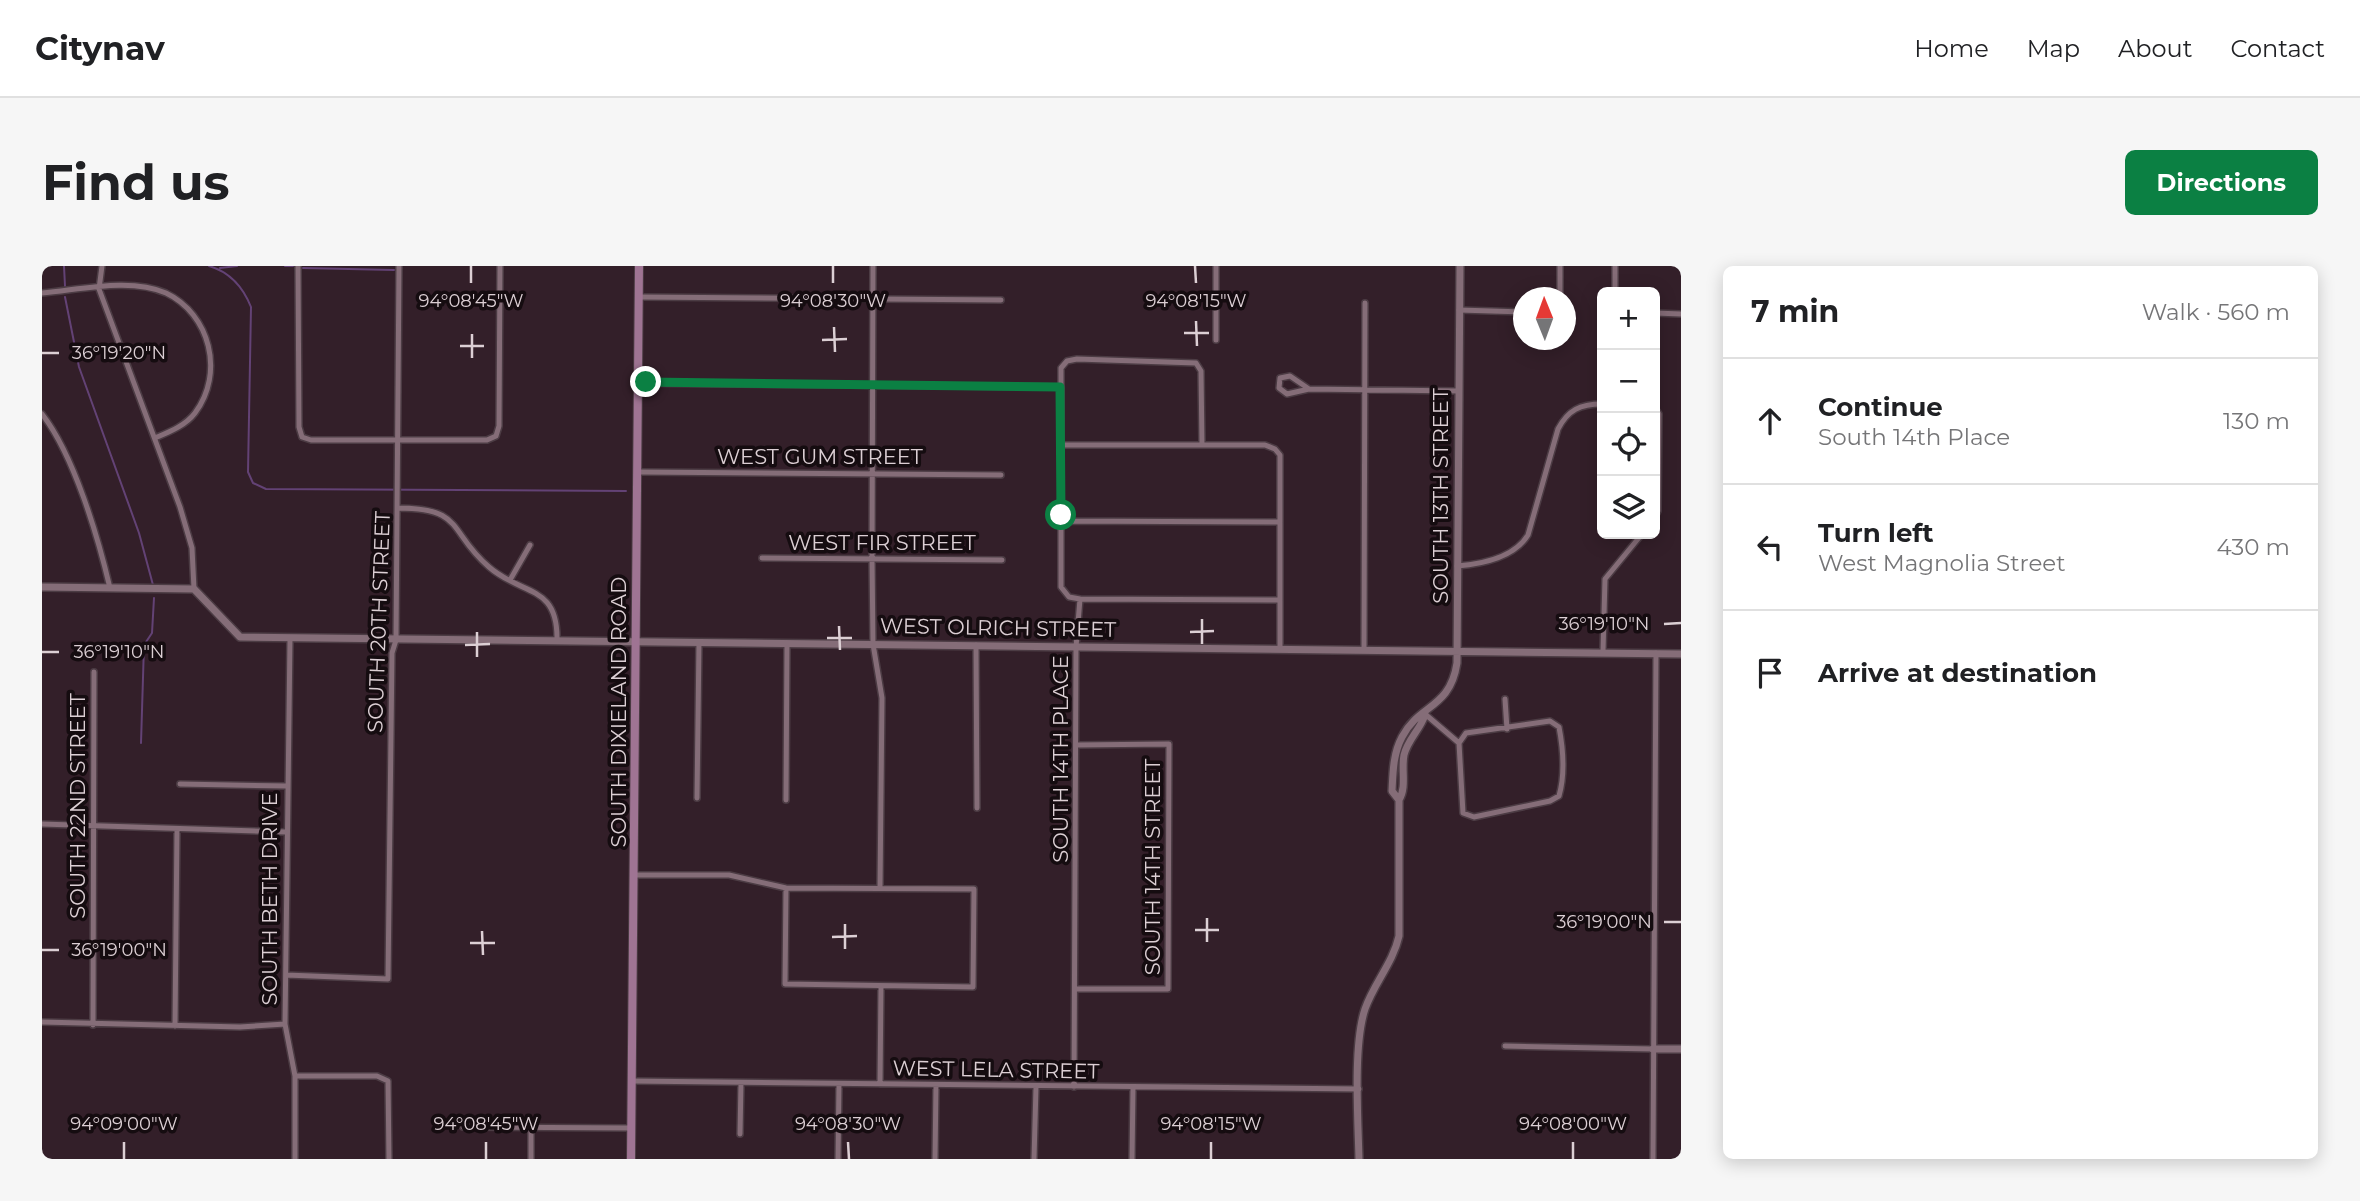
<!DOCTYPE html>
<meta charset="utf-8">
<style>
body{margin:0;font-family:Montserrat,sans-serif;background:#f6f6f6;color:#202124}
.controls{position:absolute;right:21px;top:21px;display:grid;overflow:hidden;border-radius:10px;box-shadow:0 4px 18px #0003}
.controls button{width:63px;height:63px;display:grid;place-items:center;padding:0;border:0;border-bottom:2px solid #e0e0e0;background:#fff;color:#202124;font:35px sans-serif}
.compass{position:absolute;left:1471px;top:21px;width:63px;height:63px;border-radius:50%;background:#fff;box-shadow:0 4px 18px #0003;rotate:359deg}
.stop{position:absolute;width:21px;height:21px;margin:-16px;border:5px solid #0b8043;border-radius:50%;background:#fff}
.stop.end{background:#0b8043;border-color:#fff;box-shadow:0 2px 7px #0008}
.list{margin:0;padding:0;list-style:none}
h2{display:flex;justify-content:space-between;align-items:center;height:91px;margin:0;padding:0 28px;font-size:30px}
h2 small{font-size:23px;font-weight:400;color:#757577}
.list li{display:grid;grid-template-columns:46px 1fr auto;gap:21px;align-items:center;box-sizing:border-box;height:126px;padding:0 28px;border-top:2px solid #e0e0e0}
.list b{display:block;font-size:26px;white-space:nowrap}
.list p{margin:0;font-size:23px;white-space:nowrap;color:#757577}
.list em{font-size:23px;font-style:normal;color:#757577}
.icon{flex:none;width:38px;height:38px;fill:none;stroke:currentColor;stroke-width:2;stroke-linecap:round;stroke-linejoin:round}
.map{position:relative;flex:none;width:1639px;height:893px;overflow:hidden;border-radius:10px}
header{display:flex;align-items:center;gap:42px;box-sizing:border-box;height:98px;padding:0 35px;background:#fff;border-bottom:2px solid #e0e0e0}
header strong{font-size:33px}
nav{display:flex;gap:38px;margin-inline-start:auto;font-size:24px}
.intro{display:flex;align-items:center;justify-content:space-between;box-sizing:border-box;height:168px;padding:0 42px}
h1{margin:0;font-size:49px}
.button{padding:18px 32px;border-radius:10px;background:#0b8043;color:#fff;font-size:24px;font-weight:700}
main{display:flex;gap:42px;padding:0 42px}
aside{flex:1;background:#fff;border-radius:10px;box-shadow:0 4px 18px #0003}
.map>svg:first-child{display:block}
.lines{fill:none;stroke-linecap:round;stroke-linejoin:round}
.stream{stroke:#634275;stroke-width:2}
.minor-casing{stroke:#4c3c44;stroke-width:8}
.tertiary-casing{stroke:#4c3c44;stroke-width:10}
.secondary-casing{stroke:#4c3c44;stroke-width:10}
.minor{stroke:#856d78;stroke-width:5}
.tertiary{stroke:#856d78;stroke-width:7}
.secondary{stroke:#9f7493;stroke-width:8}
.route{stroke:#0b8043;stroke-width:9}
.ticks{fill:none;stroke:#dccfd4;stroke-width:2.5}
.labels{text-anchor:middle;stroke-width:7;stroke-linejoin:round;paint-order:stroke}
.street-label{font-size:21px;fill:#dccfd4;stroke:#150c10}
.ticks-label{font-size:18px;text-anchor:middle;fill:#dccfd4;stroke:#150c10;stroke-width:7;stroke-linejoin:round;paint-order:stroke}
</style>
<header>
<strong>Citynav</strong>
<nav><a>Home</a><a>Map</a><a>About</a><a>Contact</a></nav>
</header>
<div class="intro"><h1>Find us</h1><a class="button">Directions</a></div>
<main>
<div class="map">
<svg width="1639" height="893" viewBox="0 0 1639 893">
<rect width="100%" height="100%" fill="#331f29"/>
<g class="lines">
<path class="stream" d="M 22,0 L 23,20
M 167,0 C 188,6 201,21 209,41 L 206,206 L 211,217 L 224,223 L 584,225
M 243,0 L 251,0
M 178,2 L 195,0
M 261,2 L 352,4
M 23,31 L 37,101 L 97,267 L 111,319
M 99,477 L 102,379 L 110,367 L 112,332"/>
<g class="minor-casing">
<path id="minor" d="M 60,0 L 57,23 L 138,241 L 150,282 L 152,323
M 256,0 L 257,161 L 260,171 L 269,174 L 445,174 L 454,170 L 457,160 L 458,0
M 831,0 L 830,293 L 831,378 L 840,432 L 838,622
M 1174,0 L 1174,74
M 1573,26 L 1573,0
M 0,27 C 37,24 88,11 124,27 C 168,48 183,107 153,147 C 143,160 127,166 113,172
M 597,31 L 959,34
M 1518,32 L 1518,0
M 1417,44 L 1482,46
M 1613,47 L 1639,48
M 597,117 L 1018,121
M 1267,123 L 1248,110 L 1238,112 L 1237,122 L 1245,128 L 1267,123 L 1417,125
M 1613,142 L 1617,148 L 1616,245 L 1613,251
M 0,148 C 32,189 56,271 68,322
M 1019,179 L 1223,179 L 1233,183 L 1238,189 L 1238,382
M 597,206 L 959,209
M 356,242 C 423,242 406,266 447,301 C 480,330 516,318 515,374
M 1019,255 L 1238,256
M 720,292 L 960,294
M 1415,300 C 1441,298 1472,292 1486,269 L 1516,163 C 1526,144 1538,138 1560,138
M 468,314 L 488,279
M 1038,333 L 1238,334
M 248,373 L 243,758 L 253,810 L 253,893
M 934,379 L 935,542
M 1322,383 L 1323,37
M 1561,385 L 1563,313 L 1600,268
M 1463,433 L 1465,463
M 1383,448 L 1417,477
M 1508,455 L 1517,461 C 1521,482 1523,509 1517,530 L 1508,535 L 1432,551 L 1421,547 L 1417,477 L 1424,467 Z
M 138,518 L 245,520
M 655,532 L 657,376
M 744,534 L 745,377
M 0,558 L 244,566
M 594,609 L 687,609 L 744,622 L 932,623 L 931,721 L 743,718 L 744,622
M 244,709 L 346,713 L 350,387 L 354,374 L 357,0
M 1033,723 L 1126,723 L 1127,478 L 1034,479
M 0,756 L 198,761 L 243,758
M 51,759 L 52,406
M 133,760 L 135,563
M 1463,780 L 1611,783
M 253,810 L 335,810 L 346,815 L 347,893
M 590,815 L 1317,823
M 838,818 L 839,721
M 1032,821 L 1034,381 L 1038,333 L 1027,331 L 1019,321 L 1019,102 L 1025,95 L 1035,93 L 1154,97 L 1159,105 L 1160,179
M 421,861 L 589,862
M 489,863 L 489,893
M 698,868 L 699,817
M 796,893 L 797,818
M 893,893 L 894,819
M 992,893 L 994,821
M 1090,893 L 1091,822
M 1611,893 L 1614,387"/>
</g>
<g class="tertiary-casing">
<path id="tertiary" d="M 0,321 L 152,323 L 198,371 L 1639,388
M 1357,534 L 1350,525 C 1351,506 1351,488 1360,471 C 1377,438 1408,443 1415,397 L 1418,0
M 1611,783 L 1639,783
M 1317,893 C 1316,853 1311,779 1323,743 C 1332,717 1351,697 1357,670 L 1357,534 C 1365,521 1359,504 1362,489 C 1366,473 1378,464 1383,449"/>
</g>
<g class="secondary-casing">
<path id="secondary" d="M 589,893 L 597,0"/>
</g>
<use href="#minor" class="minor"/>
<use href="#tertiary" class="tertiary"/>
<use href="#secondary" class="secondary"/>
</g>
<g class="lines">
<path class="route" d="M 604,116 L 1018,121 L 1019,249"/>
</g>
<path class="ticks" d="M 429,0 L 429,17M 791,0 L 791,17M 1153,0 L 1154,17M 1154,55 L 1155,80M 792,61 L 793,86M 1142,67 L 1167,67M 430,68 L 430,92M 780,74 L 805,73M 418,80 L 442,80M 0,87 L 17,87M 1160,353 L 1160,378M 1622,358 L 1639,357M 797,360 L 798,384M 435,366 L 435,391M 1148,366 L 1172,365M 785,372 L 810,372M 423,379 L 448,378M 0,386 L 17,386M 1165,652 L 1165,676M 1622,656 L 1639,656M 803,658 L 803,683M 1153,664 L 1177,664M 440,665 L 441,689M 790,671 L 815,670M 428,677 L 453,677M 0,684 L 17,684M 82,876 L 82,893M 444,876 L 444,893M 806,876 L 807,893M 1169,876 L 1169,893M 1531,876 L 1531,893"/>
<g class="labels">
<g class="street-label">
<text x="778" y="198">WEST GUM STREET</text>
<text transform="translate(1399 230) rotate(-90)" y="7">SOUTH 13TH STREET</text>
<text x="840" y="284">WEST FIR STREET</text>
<text transform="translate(337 356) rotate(-88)" y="7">SOUTH 20TH STREET</text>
<text transform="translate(956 362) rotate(1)" y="7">WEST OLRICH STREET</text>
<text transform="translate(577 446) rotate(-90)" y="7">SOUTH DIXIELAND ROAD</text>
<text transform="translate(1019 493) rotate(-90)" y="7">SOUTH 14TH PLACE</text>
<text transform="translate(36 540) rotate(-90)" y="7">SOUTH 22ND STREET</text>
<text transform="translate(1111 601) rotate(-90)" y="7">SOUTH 14TH STREET</text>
<text transform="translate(228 633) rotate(-90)" y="7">SOUTH BETH DRIVE</text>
<text transform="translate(954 804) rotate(1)" y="7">WEST LELA STREET</text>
</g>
</g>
<g class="ticks-label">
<text x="429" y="41">94°08'45"W</text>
<text x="791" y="41">94°08'30"W</text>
<text x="1154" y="41">94°08'15"W</text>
<text x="77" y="93">36°19'20"N</text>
<text x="1562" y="364">36°19'10"N</text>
<text x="77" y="392">36°19'10"N</text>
<text x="1562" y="662">36°19'00"N</text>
<text x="77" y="690">36°19'00"N</text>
<text x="82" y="864">94°09'00"W</text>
<text x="444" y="864">94°08'45"W</text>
<text x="806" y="864">94°08'30"W</text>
<text x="1169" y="864">94°08'15"W</text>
<text x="1531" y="864">94°08'00"W</text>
</g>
</svg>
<div class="controls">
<button>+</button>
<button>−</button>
<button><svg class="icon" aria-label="locate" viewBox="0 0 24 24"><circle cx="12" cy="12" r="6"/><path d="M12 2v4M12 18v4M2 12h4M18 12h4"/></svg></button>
<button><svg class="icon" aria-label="layers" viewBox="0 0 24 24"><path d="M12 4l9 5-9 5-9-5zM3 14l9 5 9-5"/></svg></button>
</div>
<svg class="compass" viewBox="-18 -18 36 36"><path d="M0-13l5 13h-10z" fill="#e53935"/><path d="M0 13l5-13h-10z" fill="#757577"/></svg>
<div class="stop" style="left:1019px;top:249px"></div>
<div class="stop end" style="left:604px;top:116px"></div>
</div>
<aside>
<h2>7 min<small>Walk · 560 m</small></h2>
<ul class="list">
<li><svg class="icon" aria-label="ahead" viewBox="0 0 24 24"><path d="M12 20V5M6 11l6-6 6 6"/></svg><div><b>Continue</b><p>South 14th Place</p></div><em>130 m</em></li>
<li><svg class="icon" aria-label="left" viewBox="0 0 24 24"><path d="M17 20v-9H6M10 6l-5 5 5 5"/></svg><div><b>Turn left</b><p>West Magnolia Street</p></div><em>430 m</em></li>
<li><svg class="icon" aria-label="arrive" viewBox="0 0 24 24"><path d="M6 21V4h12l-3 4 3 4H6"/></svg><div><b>Arrive at destination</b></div></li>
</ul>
</aside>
</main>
